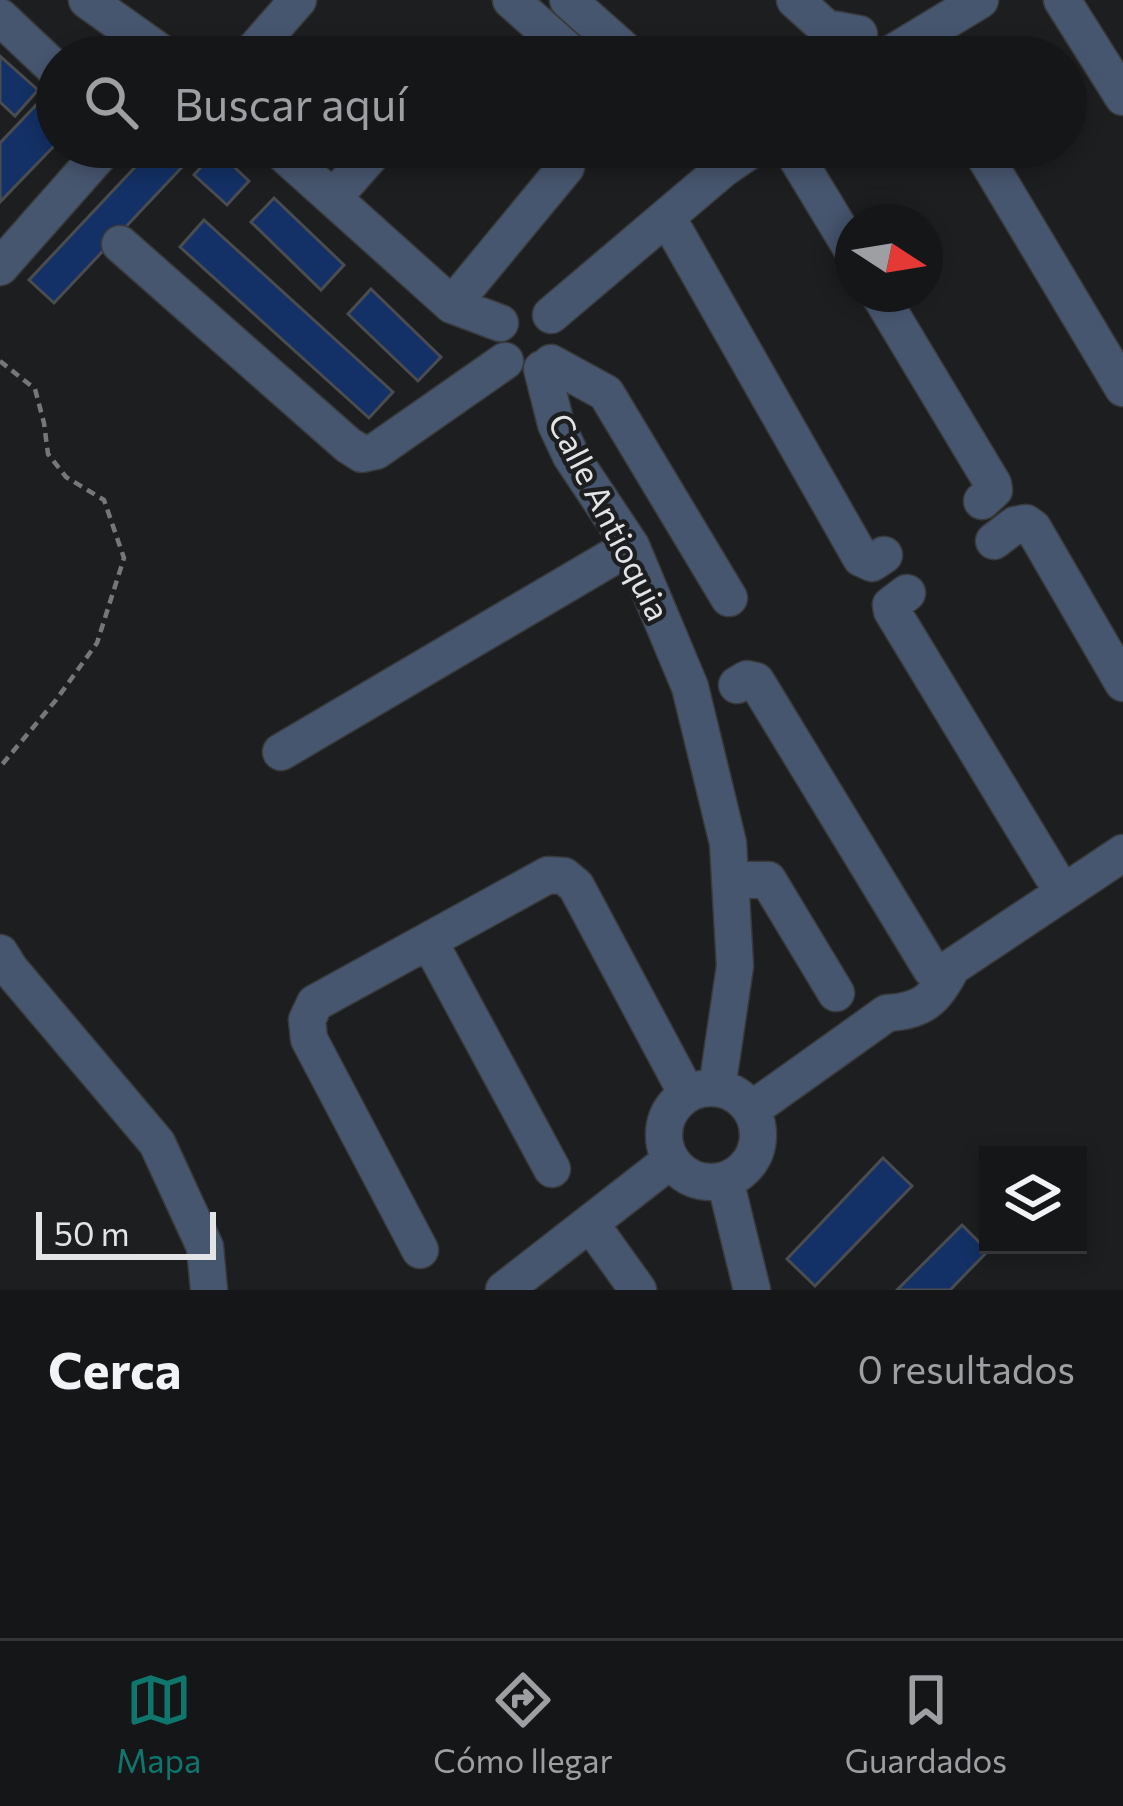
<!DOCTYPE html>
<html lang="es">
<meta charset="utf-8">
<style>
body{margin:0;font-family:Commissioner,sans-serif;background:#1e1f21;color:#f1f3f6}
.controls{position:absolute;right:36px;bottom:36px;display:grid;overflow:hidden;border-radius:0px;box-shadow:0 6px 18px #0003}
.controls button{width:108px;height:108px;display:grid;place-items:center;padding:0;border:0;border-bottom:3px solid #343537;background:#151618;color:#f1f3f6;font:60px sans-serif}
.compass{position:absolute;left:835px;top:204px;width:108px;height:108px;border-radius:50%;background:#151618;box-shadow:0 6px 18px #0003;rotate:102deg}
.scale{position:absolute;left:36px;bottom:30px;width:180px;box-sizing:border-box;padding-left:12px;border:6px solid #e3e4e6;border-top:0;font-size:33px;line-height:42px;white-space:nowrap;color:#e3e4e6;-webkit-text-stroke:9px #1c1e20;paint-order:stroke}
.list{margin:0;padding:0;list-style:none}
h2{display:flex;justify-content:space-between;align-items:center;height:156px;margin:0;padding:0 48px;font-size:51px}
h2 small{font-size:39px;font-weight:400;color:#9d9fa2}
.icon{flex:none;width:66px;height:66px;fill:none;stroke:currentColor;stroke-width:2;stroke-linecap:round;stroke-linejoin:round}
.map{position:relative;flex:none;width:1123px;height:1290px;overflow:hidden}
.search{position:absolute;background:#151618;box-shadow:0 6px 18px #0003;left:36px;right:36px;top:36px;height:132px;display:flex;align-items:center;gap:30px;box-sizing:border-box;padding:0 42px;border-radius:66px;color:#9d9fa2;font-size:45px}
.sheet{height:348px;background:#151618}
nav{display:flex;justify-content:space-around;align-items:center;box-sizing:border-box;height:168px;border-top:3px solid #343537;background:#151618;font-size:33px;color:#9d9fa2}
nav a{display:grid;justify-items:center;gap:6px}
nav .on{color:#0f766e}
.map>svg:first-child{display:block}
.building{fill:#133166;stroke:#4b4c4f;stroke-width:3}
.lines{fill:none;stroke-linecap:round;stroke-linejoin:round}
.minor-casing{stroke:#383a3c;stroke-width:39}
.path{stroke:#767779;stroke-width:4.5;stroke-dasharray:9 6;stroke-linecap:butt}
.minor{stroke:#47566f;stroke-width:36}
.labels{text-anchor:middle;stroke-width:9;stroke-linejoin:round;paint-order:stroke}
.street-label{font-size:33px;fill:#e3e4e6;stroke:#1c1e20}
</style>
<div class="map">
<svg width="1123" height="1290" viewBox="0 0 1123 1290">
<rect width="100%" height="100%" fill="#1c1e20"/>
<path class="building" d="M 0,56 L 38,90 L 15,116 L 0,102 Z
M 57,83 L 57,143 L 0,202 L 0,143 Z
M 154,147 L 201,147 L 54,303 L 29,280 Z
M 216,150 L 249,181 L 227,205 L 194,175 Z
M 274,198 L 344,265 L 321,290 L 251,222 Z
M 204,220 L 393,392 L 369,418 L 180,247 Z
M 371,289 L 441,357 L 418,381 L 348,314 Z
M 883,1158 L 912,1186 L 815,1286 L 787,1259 Z
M 962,1225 L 988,1251 L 950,1290 L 897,1290 Z"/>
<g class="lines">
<g class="minor-casing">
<path id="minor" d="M 87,0 L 167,57
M 511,0 L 575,57
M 568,0 L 632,57
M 795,0 L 826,28 L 859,34
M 1062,0 L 1123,97
M 0,17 L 53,67
M 248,57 L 298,0
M 886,57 L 980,0
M 276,147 L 452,305 L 500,323
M 790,147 L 853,251
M 979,147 L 1123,388
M 333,198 L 378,147
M 667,217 L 861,558 L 872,563 L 884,555
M 120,244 L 348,445 L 362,454 L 376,451 L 505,361
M 0,267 L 106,147
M 879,294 L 993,484 L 994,490 L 982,501
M 452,305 L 566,167
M 551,315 L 723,169 L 755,147
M 551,363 L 606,393 L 729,598
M 542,369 L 556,424 L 571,456 L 631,546 L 690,687 L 728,843 L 735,966 L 717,1088
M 994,541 L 1015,525 L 1026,523 L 1033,528 L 1123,683
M 907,593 L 891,605 L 892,611 L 1063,893
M 737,685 L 747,679 L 756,681 L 931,969
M 281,752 L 631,546
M 730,880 L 768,880 L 836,993
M 429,941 L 552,1169
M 0,953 L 10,969 L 157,1143 L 205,1247 L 209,1290
M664 1135a47 47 0 1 1 94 0a47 47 0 1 1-94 0Z
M 751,1110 L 887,1013 C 924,1011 935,999 952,967 L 1123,853
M 725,1180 L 752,1290
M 590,1223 L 638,1290
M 420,1250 L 309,1039 L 307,1020 L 315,1003 L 548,875 L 564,876 L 576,886 L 687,1094
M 504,1290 L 671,1160"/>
</g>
<path class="path" d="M 0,361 L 35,389 L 44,423 L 48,454 L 66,477 L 104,500 L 124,558 L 97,643 L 56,700 L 0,767"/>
<use href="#minor" class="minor"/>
</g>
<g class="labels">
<g class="street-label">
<text transform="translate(609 517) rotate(63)" y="12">Calle Antioquia</text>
</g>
</g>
</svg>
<div class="controls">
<button><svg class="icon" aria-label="layers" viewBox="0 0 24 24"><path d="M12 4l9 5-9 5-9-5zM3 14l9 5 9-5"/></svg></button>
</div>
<svg class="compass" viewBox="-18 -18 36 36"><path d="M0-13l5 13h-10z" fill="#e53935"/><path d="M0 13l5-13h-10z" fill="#9d9fa2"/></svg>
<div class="scale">50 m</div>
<div class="search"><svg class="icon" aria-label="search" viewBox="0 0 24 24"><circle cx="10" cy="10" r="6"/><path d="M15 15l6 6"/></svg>Buscar aquí</div>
</div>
<section class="sheet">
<h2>Cerca<small>0 resultados</small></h2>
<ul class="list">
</ul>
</section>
<nav>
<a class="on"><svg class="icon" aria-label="map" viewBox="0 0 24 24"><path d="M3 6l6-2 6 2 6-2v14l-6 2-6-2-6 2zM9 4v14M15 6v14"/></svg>Mapa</a>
<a><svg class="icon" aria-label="directions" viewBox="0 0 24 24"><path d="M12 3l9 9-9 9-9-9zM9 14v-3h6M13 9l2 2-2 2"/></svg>Cómo llegar</a>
<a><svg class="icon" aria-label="saved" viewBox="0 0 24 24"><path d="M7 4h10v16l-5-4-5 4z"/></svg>Guardados</a>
</nav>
